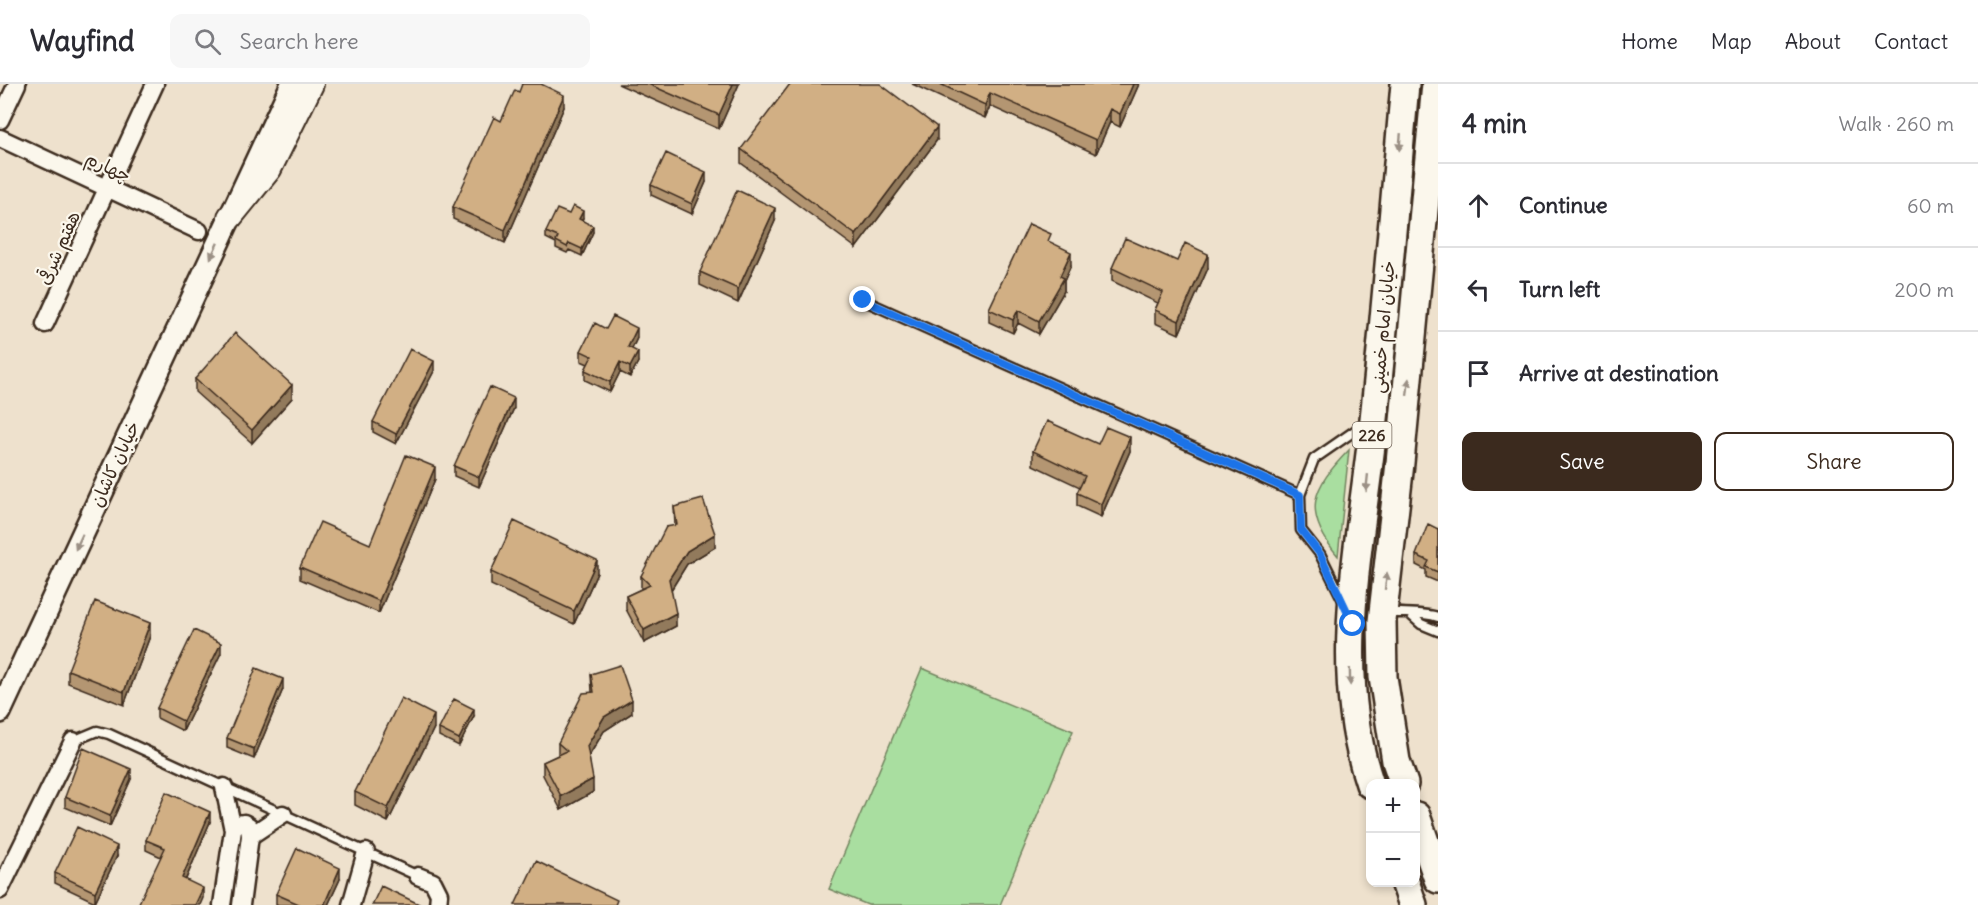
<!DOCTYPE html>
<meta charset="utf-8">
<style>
body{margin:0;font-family:Delius,"Playpen Sans Arabic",sans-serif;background:#f7f7f7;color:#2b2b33}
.controls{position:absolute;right:18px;bottom:18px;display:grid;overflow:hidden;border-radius:12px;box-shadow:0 3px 9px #0003}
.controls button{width:54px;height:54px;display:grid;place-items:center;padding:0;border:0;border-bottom:2px solid #e1e1e2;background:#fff;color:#2b2b33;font:30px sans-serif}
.stop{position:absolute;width:18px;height:18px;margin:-14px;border:4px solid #1a73e8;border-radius:50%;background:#fff}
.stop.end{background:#1a73e8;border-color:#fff;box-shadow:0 2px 6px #0008}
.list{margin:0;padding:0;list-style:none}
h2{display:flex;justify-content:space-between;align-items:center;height:78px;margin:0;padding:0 24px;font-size:26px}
h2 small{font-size:20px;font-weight:400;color:#7c7c81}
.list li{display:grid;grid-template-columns:39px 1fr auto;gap:18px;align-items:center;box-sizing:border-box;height:84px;padding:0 24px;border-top:2px solid #e1e1e2}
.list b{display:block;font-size:22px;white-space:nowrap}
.list em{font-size:20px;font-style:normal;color:#7c7c81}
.actions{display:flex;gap:12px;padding:18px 24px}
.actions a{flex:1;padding:14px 0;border:2px solid #3b2a1e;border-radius:12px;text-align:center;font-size:21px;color:#3b2a1e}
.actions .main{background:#3b2a1e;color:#fff}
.icon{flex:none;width:33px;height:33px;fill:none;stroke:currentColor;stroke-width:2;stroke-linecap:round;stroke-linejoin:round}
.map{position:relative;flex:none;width:1438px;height:821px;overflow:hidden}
header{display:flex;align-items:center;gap:36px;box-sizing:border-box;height:84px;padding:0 30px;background:#fff;border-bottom:2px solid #e1e1e2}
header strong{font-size:28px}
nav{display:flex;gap:33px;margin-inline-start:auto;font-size:21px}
.search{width:420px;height:54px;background:#f7f7f7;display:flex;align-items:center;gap:15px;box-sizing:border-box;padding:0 21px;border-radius:12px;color:#7c7c81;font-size:22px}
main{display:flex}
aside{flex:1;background:#fff}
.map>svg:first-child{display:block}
.green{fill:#a9dea0;stroke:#72845f;stroke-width:1.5}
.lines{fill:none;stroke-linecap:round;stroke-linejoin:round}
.service-casing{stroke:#3b2a1e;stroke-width:13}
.minor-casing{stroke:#3b2a1e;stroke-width:21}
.tertiary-casing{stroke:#3b2a1e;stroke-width:26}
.secondary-casing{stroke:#3b2a1e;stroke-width:28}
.primary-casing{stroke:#3b2a1e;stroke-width:32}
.service{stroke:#fbf7ec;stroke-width:8}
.minor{stroke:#fbf7ec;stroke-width:16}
.tertiary{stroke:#fbf7ec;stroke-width:21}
.secondary{stroke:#fbf7ec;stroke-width:24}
.primary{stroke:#fbf7ec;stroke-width:27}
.wall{fill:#b49672;stroke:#3b2a1e;stroke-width:1.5}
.shaded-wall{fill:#927a5c;stroke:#3b2a1e;stroke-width:1.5}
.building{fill:#d1af84;stroke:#3b2a1e;stroke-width:1.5}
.oneway{fill:#9b9085}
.route{stroke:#1a73e8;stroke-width:8}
.labels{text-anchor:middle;stroke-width:4.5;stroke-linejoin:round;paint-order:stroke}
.shield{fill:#fbf7ec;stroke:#75685c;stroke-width:1.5}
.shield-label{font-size:16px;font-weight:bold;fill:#3b2a1e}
.street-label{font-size:18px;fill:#3b2a1e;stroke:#fbf7ec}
</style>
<header>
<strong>Wayfind</strong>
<div class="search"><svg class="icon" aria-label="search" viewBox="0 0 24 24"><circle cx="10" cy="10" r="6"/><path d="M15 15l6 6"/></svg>Search here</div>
<nav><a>Home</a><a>Map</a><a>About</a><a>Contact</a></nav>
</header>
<main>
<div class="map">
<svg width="1438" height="821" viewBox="0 0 1438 821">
<rect width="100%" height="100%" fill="#eee1cd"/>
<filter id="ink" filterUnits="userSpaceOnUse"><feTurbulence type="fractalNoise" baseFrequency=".0167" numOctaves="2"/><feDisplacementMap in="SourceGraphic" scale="12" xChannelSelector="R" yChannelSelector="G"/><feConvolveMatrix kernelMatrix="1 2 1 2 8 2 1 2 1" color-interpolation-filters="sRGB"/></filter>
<g filter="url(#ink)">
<path class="green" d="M 1349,366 L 1338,472 C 1301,428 1312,404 1349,366 Z
M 922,584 L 1073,647 L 1000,821 L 868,821 L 829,805 Z"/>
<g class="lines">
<g class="service-casing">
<path id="service" d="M 863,216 L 1300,411
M 1344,518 L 1320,470 L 1301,446 L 1300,411 L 1314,375 L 1366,339
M 1386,528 C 1403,530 1424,528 1438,533
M 1412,532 L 1421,540 L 1438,547
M 73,657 L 97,647 L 109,650 L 418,792"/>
</g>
<g class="minor-casing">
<path id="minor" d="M 0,36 L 17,0
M 0,54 L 199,147
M 45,240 L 155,0
M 233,746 L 238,740 L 244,739 L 249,742 L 250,752 L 241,821
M 250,752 L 283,730
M 418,792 L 433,798 L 439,810 L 438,821
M 0,806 L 73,657
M 222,821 L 233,746 L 224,703
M 351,821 L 366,768"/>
</g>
<g class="tertiary-casing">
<path id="tertiary" d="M 0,628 L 292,0"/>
</g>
<g class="secondary-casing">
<path id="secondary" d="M 230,133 L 269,85 L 311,0"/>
</g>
<g class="primary-casing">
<path id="primary" d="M 1370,700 C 1330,583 1362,454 1374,335 C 1386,224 1395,112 1405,0
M 1404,700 L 1396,677 L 1383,593 L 1382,537 L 1400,379 L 1436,0
M 1416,732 L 1438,795
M 1405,798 L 1413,821"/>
</g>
<use href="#service" class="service"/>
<use href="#minor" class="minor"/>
<use href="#tertiary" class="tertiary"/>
<use href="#secondary" class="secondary"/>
<use href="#primary" class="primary"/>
</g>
<path class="wall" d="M 618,0 L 739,0 L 719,45 Z
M 912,0 L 1139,0 L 1120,43 L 1110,38 L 1096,70 L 990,22 L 985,34 Z
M 519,8 L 564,23 L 505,159 L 453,135 L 453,123 L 501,37 Z
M 937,56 L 856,164 L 741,79 L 741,65 Z
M 706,98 L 692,130 L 651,111 L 651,101 Z
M 569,130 L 583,134 L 582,136 L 593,148 L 582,172 L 569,166 L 567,169 L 556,164 L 556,159 L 546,154 L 546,148 Z
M 775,137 L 738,219 L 700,201 L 700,188 Z
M 1051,159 L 1071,181 L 1064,197 L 1064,207 L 1039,250 L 1018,239 L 1013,249 L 989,238 L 989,225 Z
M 1177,177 L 1208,184 L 1179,250 L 1155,239 L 1155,226 L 1158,219 L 1112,197 L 1112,184 Z
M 606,245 L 637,254 L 632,265 L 638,278 L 630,293 L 620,288 L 610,308 L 585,296 L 585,286 L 588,280 L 581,277 L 581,267 Z
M 434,287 L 396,360 L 373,348 L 373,338 Z
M 195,295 L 292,314 L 252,359 L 195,308 Z
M 514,324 L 479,403 L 454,392 L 454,382 Z
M 1098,360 L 1130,367 L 1101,433 L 1077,422 L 1077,409 L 1080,403 L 1033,381 L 1033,367 Z
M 435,395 L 379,529 L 300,495 L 300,483 L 370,460 Z
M 674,423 L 715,463 L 687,480 L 671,506 L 676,542 L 644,559 L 626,525 L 626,512 L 641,505 L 641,492 L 675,442 Z
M 1438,445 L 1438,498 L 1426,493 L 1426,486 L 1416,481 L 1416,471 Z
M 491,488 L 597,489 L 574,540 L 491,501 Z
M 150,552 L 124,621 L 68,599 L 68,586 Z
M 221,569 L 183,647 L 157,634 L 157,624 Z
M 591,590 L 632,629 L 604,647 L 589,672 L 593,708 L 561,726 L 543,691 L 543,678 L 558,671 L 558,659 L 592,608 Z
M 283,605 L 254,675 L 227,664 L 227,654 Z
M 474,632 L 459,662 L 439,652 L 439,645 Z
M 434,644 L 388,738 L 355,721 L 355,708 Z
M 131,695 L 110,742 L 65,723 L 65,713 Z
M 210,738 L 186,795 L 203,814 L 161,773 L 146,766 L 146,756 Z
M 117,772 L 95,818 L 55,799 L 55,789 Z
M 340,795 L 328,821 L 279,821 L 276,820 L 276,810 Z"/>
<path class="shaded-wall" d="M 733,0 L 739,0 L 719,45 L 719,31 Z
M 1133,0 L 1139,0 L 1120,43 L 1120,30 Z
M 990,9 L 990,22 L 985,34 L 985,21 Z
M 564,11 L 564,23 L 505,159 L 505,146 Z
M 1110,25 L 1110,38 L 1096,70 L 1096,56 Z
M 937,43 L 937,56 L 856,164 L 856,151 Z
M 706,88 L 706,98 L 692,130 L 692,120 Z
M 775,124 L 775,137 L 738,219 L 738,205 Z
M 583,127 L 583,134 L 579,142 L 579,135 Z
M 593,142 L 593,148 L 582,172 L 582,165 Z
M 1071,168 L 1071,181 L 1064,197 L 1064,207 L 1039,250 L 1039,237 Z
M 1208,170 L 1208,184 L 1179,250 L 1179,237 Z
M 1018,226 L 1018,239 L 1013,249 L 1013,236 Z
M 637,244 L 637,254 L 628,273 L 628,263 Z
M 638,268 L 638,278 L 630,293 L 630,283 Z
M 434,277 L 434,287 L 396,360 L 396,350 Z
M 620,278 L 620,288 L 610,308 L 610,298 Z
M 292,301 L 292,314 L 252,359 L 252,346 Z
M 514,314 L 514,324 L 479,403 L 479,393 Z
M 1130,353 L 1130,367 L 1101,433 L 1101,420 Z
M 435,383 L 435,395 L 379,529 L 379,517 Z
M 715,450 L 715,463 L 687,480 L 669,509 L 669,495 L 687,467 Z
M 597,476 L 597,489 L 574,540 L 574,527 Z
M 676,529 L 676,542 L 644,559 L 644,546 Z
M 150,539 L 150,552 L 124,621 L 124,608 Z
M 221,559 L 221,569 L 183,647 L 183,637 Z
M 283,595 L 283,605 L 254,675 L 254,665 Z
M 632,616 L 632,629 L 604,647 L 587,675 L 587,662 L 604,633 Z
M 474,625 L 474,632 L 459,662 L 459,655 Z
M 434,631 L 434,644 L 388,738 L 388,724 Z
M 131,685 L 131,695 L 110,742 L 110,732 Z
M 593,695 L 593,708 L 561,726 L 561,712 Z
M 210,728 L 210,738 L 182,804 L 182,794 Z
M 117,762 L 117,772 L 95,818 L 95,808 Z
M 340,784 L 340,795 L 328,821 L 324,821 Z
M 203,804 L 203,814 L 200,821 L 195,821 Z"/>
<path class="building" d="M 522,0 L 541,0 L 564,11 L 505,146 L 453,123 L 494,33 L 501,37 L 515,6 L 519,8 Z
M 648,0 L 733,0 L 719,31 Z
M 790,0 L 880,0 L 937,43 L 856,151 L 741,65 Z
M 940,0 L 1133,0 L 1120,30 L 1110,25 L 1096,56 L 990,9 L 985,21 Z
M 666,69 L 706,88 L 692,120 L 651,101 Z
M 737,106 L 775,124 L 738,205 L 700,188 Z
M 573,122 L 583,127 L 579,135 L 593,142 L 582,165 L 569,159 L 567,163 L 556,157 L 558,153 L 546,148 L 557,125 L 569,130 Z
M 1029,140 L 1051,150 L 1048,157 L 1071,168 L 1060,192 L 1064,194 L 1039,237 L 1018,226 L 1013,236 L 989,225 Z
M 1125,154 L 1177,177 L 1185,159 L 1208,170 L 1179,237 L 1155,226 L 1163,208 L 1112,184 Z
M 613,232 L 637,244 L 628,263 L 638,268 L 630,283 L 620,278 L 610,298 L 585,286 L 592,272 L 581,267 L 595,239 L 606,245 Z
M 235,249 L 292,301 L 252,346 L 195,295 Z
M 410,265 L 434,277 L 396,350 L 373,338 Z
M 490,303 L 514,314 L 479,393 L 454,382 Z
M 1047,337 L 1098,360 L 1106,343 L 1130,353 L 1101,420 L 1077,409 L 1085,392 L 1033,367 Z
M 406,371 L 435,383 L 379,517 L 300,483 L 320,438 L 370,460 Z
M 703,415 L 715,450 L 687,467 L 669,495 L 676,529 L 644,546 L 626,512 L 650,501 L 641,492 L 666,443 L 677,441 L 674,423 Z
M 514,437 L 597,476 L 574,527 L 491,488 Z
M 1428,440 L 1438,445 L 1438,488 L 1426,483 L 1429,477 L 1416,471 Z
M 95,517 L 150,539 L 124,608 L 68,586 Z
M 194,546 L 221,559 L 183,637 L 157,624 Z
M 620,581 L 632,616 L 604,633 L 587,662 L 593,695 L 561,712 L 543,678 L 567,667 L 558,659 L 583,609 L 594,608 L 591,590 Z
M 256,584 L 283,595 L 254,665 L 227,654 Z
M 401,614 L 434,631 L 388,724 L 355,708 Z
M 454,615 L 474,625 L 459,655 L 439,645 Z
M 83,664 L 131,685 L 110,732 L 65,713 Z
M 166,708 L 210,728 L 182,794 L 203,804 L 195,821 L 138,821 L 165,764 L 146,756 Z
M 77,743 L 117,762 L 95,808 L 55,789 Z
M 297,764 L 340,784 L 324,821 L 301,821 L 276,810 Z
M 536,777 L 617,816 L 615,821 L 515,821 Z
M 381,802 L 421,821 L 372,821 Z"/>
<defs><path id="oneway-solid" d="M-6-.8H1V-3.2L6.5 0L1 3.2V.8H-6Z" transform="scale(1.5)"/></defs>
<g class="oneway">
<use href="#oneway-solid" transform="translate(1400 58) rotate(95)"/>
<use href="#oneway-solid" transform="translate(214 167) rotate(115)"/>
<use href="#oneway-solid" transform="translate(1408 303) rotate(-84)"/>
<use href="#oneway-solid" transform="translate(1367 399) rotate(96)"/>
<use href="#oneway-solid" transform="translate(79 458) rotate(115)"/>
<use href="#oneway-solid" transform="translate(1386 497) rotate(-83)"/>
<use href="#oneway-solid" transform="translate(1350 593) rotate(89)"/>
</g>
</g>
<g class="lines" filter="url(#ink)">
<path class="route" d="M 863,216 L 1300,411 L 1301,446 L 1320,470 L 1353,540"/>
</g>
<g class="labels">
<rect class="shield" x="1352.5" y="338" width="39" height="26" rx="4.5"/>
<g class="shield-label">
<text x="1372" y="357">226</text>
</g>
<g class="street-label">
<text transform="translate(108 83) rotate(25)" y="6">چهارم</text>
<text transform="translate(59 164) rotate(-66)" y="6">هفتم شرقی</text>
<text transform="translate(1383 243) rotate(-85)" y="6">خیابان امام خمینی</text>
<text transform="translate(115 380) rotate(-65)" y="6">خیابان کاشان</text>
</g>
</g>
</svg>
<div class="controls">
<button>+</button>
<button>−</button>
</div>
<div class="stop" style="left:1353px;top:540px"></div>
<div class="stop end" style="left:863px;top:216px"></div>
</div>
<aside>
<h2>4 min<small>Walk · 260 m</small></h2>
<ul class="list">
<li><svg class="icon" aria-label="ahead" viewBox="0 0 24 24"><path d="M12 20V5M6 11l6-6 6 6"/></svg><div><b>Continue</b></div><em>60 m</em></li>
<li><svg class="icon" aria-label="left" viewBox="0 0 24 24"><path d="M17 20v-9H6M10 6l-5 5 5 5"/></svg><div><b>Turn left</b></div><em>200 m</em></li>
<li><svg class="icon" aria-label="arrive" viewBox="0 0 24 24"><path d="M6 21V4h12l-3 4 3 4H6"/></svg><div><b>Arrive at destination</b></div></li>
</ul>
<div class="actions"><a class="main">Save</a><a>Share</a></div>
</aside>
</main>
